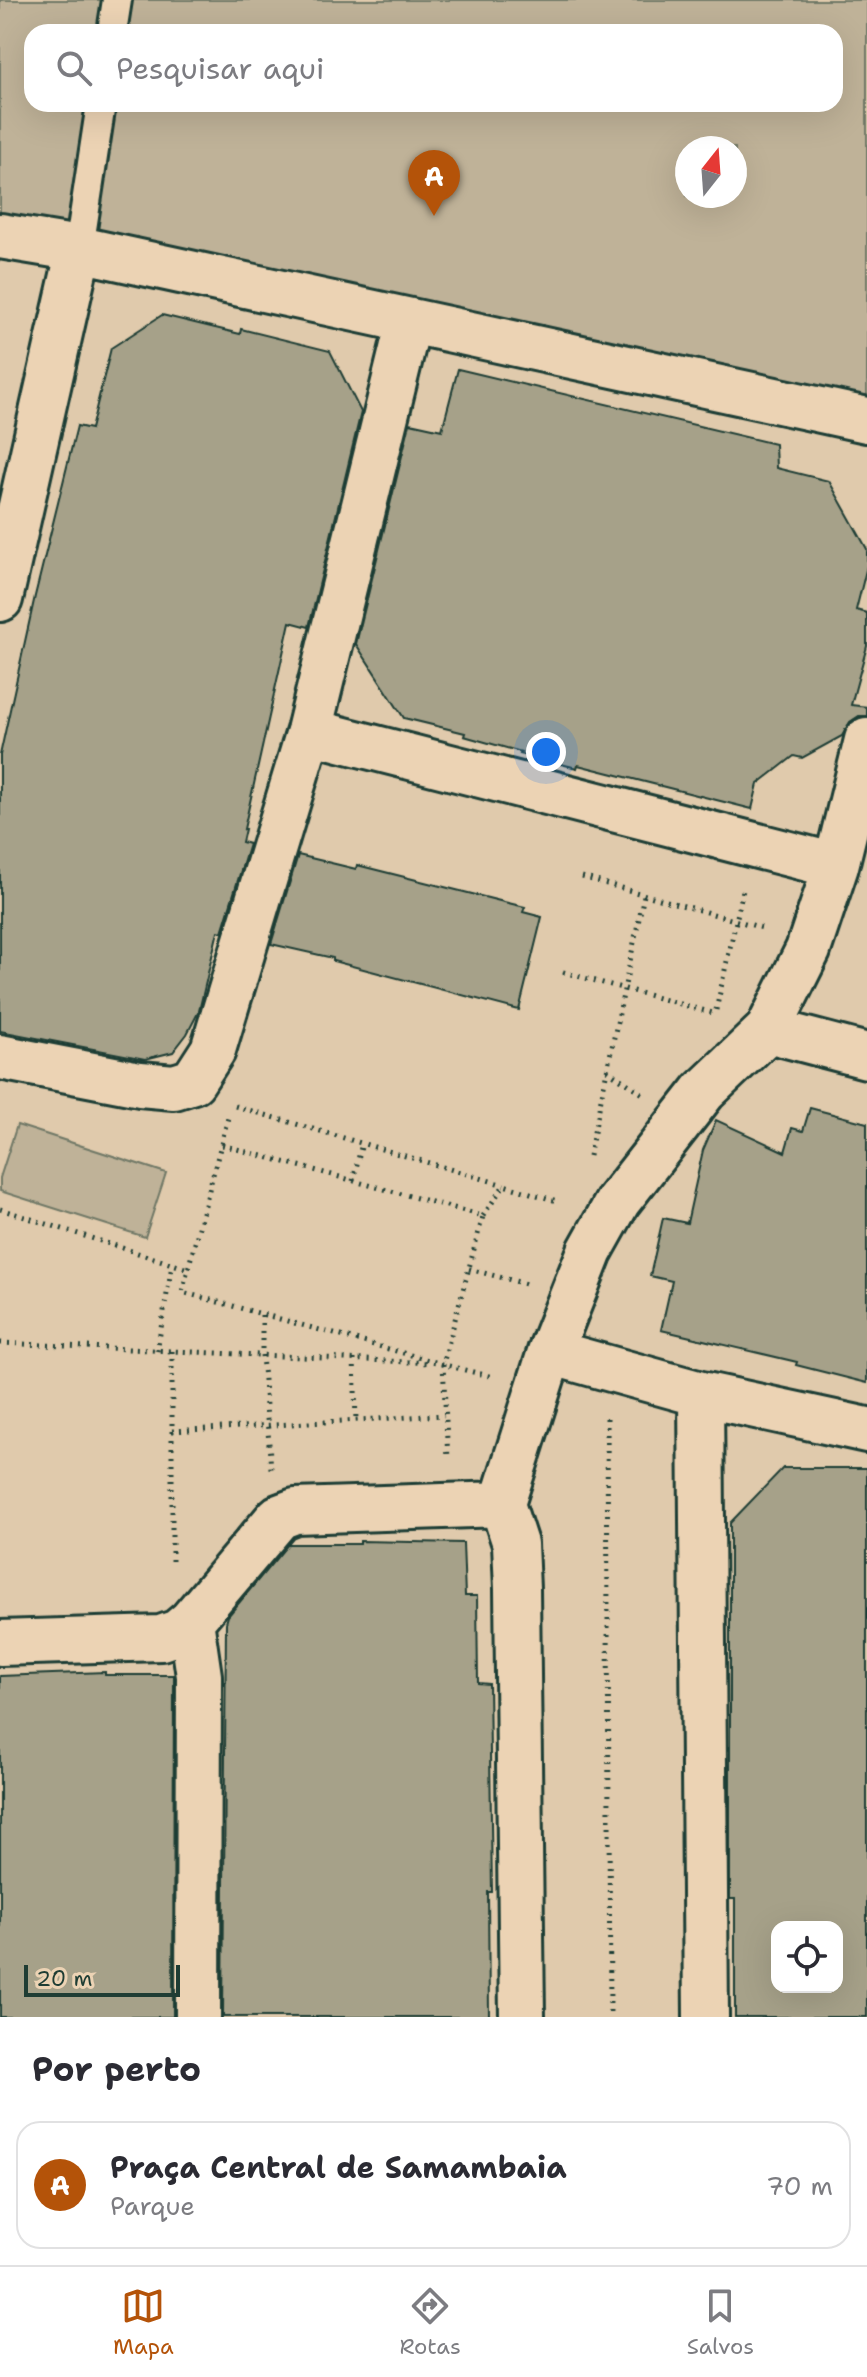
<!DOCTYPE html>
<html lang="pt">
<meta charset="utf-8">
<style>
body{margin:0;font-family:"Shantell Sans",sans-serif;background:#f2f2f3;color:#2b2b33}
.controls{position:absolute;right:24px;bottom:24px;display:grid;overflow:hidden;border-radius:16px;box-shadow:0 8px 32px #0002}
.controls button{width:72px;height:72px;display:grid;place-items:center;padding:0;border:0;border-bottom:2px solid #e1e1e2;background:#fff;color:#2b2b33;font:40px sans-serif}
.compass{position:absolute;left:675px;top:136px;width:72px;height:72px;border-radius:50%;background:#fff;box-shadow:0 8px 32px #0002;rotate:17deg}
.scale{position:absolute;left:24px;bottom:20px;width:156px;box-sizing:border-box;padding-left:8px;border:4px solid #1f3d34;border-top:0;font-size:22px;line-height:28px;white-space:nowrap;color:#1f3d34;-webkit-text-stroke:6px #ecd3b4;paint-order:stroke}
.you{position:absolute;left:546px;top:752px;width:28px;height:28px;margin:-20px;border:6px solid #fff;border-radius:50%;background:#1a73e8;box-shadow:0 0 0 12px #1a73e833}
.badge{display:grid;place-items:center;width:52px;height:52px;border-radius:50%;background:#b45309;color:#fff;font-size:26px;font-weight:700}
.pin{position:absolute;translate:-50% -66px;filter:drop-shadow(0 2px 4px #0008)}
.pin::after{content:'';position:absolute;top:42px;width:28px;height:24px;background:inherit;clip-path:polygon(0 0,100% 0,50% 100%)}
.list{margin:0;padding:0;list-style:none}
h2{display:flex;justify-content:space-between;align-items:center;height:104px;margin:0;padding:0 32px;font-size:34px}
h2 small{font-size:26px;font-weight:400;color:#7c7c81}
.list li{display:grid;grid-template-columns:52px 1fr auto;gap:24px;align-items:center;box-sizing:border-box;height:128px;margin:0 16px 16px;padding:0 16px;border:2px solid #e1e1e2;border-radius:24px}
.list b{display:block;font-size:30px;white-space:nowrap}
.list p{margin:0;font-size:26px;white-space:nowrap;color:#7c7c81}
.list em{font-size:26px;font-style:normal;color:#7c7c81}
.icon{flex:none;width:44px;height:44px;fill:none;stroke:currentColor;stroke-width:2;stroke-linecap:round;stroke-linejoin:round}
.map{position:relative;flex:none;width:867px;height:2017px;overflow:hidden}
.search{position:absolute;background:#fff;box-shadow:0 8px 32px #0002;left:24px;right:24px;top:24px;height:88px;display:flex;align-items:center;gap:20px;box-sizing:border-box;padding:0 28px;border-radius:24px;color:#7c7c81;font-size:30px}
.sheet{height:248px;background:#fff}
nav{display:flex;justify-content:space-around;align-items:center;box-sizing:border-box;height:112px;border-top:2px solid #e1e1e2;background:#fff;font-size:22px;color:#7c7c81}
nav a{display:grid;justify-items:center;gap:4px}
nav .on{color:#b45309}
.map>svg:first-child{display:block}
.green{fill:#bfb298;stroke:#6f7866;stroke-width:2;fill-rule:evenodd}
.building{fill:#a6a189;stroke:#1f3d34;stroke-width:2;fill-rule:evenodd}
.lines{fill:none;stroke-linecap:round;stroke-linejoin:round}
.lane-casing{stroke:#1f3d34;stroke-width:34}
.street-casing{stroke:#1f3d34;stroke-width:50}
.path{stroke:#1f3d34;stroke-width:5;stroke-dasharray:2 6;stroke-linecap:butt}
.lane{stroke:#ecd3b4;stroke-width:28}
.street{stroke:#ecd3b4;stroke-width:44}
</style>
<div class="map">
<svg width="867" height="2017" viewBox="0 0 867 2017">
<rect width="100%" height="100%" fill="#e0caac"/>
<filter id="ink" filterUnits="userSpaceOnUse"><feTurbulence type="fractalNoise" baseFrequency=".0125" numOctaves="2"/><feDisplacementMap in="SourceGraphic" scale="16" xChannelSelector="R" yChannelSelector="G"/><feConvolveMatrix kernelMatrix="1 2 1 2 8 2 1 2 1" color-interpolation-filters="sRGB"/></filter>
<g filter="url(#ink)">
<path class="green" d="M 0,0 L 867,0 L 867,397 L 81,245 L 0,236 ZM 32,32 L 835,32 L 835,104 L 32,104 ZM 687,148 L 735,148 L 735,196 L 687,196 Z
M 17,1125 L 166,1173 L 145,1237 L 0,1191 L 0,1178 Z"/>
<path class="building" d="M 162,315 L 240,334 L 241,329 L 330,351 L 361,412 L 309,627 L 290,622 L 244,829 L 245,829 L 242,842 L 249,844 L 222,932 L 218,931 L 199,1011 L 187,1034 L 173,1052 L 145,1059 L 0,1031 L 0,755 L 35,596 L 77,426 L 91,429 L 111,348 Z
M 458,369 L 775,444 L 776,468 L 829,481 L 867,549 L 867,566 L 856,610 L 867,613 L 867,646 L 851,705 L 867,707 L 867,716 L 859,716 L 850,722 L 842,736 L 802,758 L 794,756 L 758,784 L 752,809 L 578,765 L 577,768 L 520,754 L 521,752 L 464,736 L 465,733 L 404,718 L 356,644 L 410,423 L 442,430 Z
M 298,855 L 356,869 L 357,865 L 504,902 L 525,907 L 523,912 L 542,917 L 519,1010 L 333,961 L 333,958 L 271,944 Z
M 810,1108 L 867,1123 L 867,1383 L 796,1365 L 797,1362 L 661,1330 L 672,1281 L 650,1276 L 663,1218 L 687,1223 L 703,1150 L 716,1120 L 785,1152 L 792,1128 L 803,1131 Z
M 783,1468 L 867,1468 L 867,2017 L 735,2017 L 735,1899 L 730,1899 L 730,1523 ZM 777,1927 L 837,1927 L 837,1987 L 777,1987 Z
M 360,1541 L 463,1543 L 465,1596 L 477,1596 L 478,1683 L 489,1684 L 492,1892 L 488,1892 L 489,2017 L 223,2017 L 226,1623 L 228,1616 L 288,1544 L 360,1544 Z
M 105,1672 L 105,1675 L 174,1675 L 173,2017 L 0,2017 L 0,1676 Z"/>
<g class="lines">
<g class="lane-casing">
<path id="lane" d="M 112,32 L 117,0
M 79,249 L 101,104"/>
</g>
<g class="street-casing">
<path id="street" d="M 0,236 L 79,249 L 867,420
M 0,599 L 79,249
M 309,731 L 836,866
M 768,1030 L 867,1056
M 0,1057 L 140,1084 L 174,1087 L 193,1081 L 213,1050 L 309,731 L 409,321
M 550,1352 L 701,1394 L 867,1430
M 701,1394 L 706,2017
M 502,1504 L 515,1544 L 517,1589 L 522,2017
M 191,1621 L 199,1676 L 198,2017
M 0,1643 L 161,1638 L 178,1632 L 191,1621 L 279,1517 L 295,1511 L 502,1504 L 550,1352 L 590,1251 L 618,1201 L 704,1091 L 768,1030 L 808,950 L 836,866 L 867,740"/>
</g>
<path class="path" d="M 582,877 L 766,929
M 563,972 L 713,1013
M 716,1010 L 743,890
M 607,1070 L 643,1094
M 235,1106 L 504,1185
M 222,1145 L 483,1216 L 443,1364 L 182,1292 L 229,1114
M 589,1156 L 644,895
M 353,1181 L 362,1143
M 0,1209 L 188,1269
M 483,1216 L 504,1185 L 560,1202
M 469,1269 L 526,1284
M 262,1315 L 262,1355 L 271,1469
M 0,1343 L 431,1363
M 157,1351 L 172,1265
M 172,1351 L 172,1566
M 354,1359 L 356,1420
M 441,1364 L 493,1377
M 443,1364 L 448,1459
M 607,1418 L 610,2017
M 172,1431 L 444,1415"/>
<use href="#lane" class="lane"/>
<use href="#street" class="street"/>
</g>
</g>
</svg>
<div class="controls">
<button><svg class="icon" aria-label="locate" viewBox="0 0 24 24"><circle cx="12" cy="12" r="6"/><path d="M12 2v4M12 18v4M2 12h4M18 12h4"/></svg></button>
</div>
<svg class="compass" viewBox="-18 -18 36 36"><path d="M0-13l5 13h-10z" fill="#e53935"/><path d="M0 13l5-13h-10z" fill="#7c7c81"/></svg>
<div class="scale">20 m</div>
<div class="you"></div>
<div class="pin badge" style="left:434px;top:216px">A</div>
<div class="search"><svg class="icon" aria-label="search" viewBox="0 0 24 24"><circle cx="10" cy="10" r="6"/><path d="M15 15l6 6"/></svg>Pesquisar aqui</div>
</div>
<section class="sheet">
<h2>Por perto<small></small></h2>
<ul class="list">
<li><span class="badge">A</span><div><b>Praça Central de Samambaia</b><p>Parque</p></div><em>70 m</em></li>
</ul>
</section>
<nav>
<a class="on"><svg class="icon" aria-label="map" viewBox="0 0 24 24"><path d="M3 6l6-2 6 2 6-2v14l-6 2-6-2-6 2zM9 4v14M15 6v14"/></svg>Mapa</a>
<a><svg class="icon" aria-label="directions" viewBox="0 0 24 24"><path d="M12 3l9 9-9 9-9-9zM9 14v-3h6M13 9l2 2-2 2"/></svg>Rotas</a>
<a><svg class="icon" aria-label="saved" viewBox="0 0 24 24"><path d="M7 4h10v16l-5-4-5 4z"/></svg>Salvos</a>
</nav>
